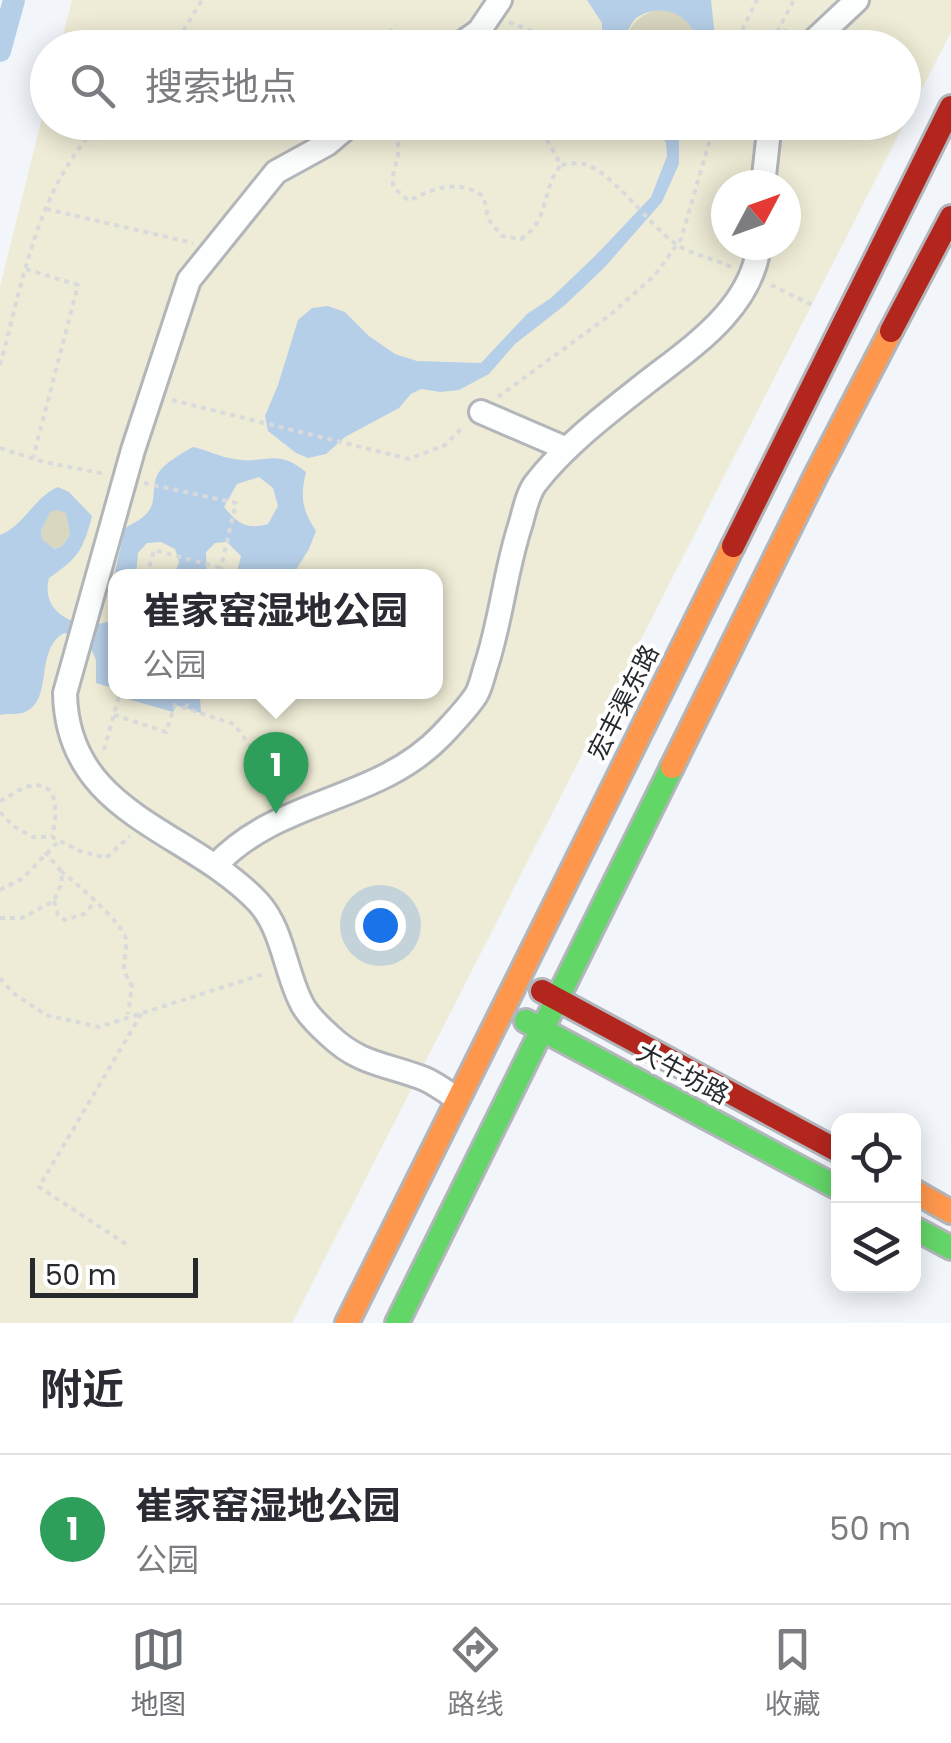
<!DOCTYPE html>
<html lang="zh">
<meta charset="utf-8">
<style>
body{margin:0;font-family:Poppins,"Noto Sans SC",sans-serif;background:#f7f7f7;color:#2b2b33}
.controls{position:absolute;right:30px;bottom:30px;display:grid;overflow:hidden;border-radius:20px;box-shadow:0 5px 25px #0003}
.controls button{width:90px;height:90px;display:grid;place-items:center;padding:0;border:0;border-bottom:2px solid #e1e1e2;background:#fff;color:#2b2b33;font:50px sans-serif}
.compass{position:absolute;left:711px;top:170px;width:90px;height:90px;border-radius:50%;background:#fff;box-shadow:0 5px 25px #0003;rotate:49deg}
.scale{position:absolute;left:30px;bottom:25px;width:168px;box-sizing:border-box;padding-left:10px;border:5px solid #262a2d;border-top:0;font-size:28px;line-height:35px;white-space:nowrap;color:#262a2d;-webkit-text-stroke:8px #fff;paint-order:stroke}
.you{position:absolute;left:380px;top:925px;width:35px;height:35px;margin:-25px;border:8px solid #fff;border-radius:50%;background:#1a73e8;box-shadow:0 0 0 15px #1a73e833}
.badge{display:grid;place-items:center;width:65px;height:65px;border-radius:50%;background:#6d7175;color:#fff;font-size:32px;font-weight:700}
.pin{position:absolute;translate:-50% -82px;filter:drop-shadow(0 2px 5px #0008)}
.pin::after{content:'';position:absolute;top:52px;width:35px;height:30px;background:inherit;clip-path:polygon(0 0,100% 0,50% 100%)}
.popup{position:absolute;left:108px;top:569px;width:335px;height:130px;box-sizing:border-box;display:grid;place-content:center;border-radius:20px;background:#fff;filter:drop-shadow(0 2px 8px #0005);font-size:32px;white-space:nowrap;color:#7c7c81}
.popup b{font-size:38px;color:#2b2b33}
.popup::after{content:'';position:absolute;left:50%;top:100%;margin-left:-20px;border:20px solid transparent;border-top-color:#fff}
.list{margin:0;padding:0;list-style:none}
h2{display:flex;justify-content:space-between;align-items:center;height:130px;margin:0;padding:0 40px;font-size:42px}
h2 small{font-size:32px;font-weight:400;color:#7c7c81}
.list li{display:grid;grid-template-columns:65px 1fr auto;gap:30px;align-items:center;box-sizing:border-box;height:150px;padding:0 40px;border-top:2px solid #e1e1e2}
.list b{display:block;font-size:38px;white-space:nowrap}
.list p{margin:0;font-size:32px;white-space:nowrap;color:#7c7c81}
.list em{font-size:32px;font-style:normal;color:#7c7c81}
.icon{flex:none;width:55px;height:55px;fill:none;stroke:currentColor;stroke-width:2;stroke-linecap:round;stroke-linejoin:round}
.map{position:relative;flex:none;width:951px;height:1323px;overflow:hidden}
.search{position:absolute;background:#fff;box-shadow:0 5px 25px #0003;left:30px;right:30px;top:30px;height:110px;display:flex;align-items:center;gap:25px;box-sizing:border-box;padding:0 35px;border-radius:55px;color:#7c7c81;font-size:38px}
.sheet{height:280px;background:#fff}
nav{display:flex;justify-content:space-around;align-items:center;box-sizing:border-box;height:140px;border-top:2px solid #e1e1e2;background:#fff;font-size:28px;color:#7c7c81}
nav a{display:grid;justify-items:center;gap:5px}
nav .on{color:#6d7175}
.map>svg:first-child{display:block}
.green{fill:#eeecd6;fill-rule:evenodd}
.forest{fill:#d9d7c0}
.water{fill:#b6cfe8;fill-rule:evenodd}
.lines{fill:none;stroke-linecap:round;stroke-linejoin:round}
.canal{stroke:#b6cfe8;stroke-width:22}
.street-casing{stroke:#b2b5b9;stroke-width:28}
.fast-casing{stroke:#b2b5b9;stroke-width:28}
.slow-casing{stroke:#b2b5b9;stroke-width:28}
.jam-casing{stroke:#b2b5b9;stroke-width:28}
.path{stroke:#d9dadb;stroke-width:4;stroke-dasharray:5 5;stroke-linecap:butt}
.street{stroke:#fdfefe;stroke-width:22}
.fast{stroke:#63d668;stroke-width:22}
.slow{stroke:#ff974d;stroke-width:22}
.jam{stroke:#b3261e;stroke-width:22}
.labels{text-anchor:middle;stroke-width:8;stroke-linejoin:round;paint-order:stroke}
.street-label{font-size:25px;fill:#262a2d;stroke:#fff}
</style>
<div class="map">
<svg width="951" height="1323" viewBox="0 0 951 1323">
<rect width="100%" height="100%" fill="#f2f6fa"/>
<path class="green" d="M 72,0 L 951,0 L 951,32 L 292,1323 L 0,1323 L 0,287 L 47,97 L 48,122 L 904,122 L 904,48 L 60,47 ZM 726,185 L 786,185 L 786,245 L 726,245 ZM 116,576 L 436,576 L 436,692 L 116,692 Z"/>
<path class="forest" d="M 667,7 C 687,17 697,24 698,47 L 622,48 C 630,22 641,13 667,7 Z
M 57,509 L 66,513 L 70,535 L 62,546 L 53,549 L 42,539 L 41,531 L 50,511 Z"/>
<path class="water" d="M 587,0 L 711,0 L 716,47 L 698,47 C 696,16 662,0 636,18 C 629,25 625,39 622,47 L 602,47 L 602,23 Z
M 653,123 L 679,123 L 679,164 L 662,202 L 604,268 L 565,305 L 515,344 L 489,374 L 459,390 L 440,392 L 421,389 L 411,394 L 399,408 L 345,437 L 326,454 L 308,458 L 296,453 L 268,431 L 265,416 L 278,385 L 298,320 L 312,308 L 328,306 L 345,312 L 369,336 L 395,354 L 417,361 L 481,363 L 527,314 L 551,298 L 595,256 L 651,197 L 667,156 L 666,143 Z
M 193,447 C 207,450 220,457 234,459 C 265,465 276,447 306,472 C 300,496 302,510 316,531 L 309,549 L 292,576 L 236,576 L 241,556 L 227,542 L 215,543 L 206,552 L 207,576 L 174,576 L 179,562 L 175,549 L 161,542 L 147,543 L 138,553 L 136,576 L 116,576 L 116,689 L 96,683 L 96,660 L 88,642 L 64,633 C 34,650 54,700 25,712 C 18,715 8,713 0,715 L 0,535 C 25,525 33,498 58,487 L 69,492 L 92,516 C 83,551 78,558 49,578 C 39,615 82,633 113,620 L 108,602 L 125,528 C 134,522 143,520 150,509 C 156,498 152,488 156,478 C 161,464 181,454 193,447 ZM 259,477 L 273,488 L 278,506 L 268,524 C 247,530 238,524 224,507 L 237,484 ZM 57,510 L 66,513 L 70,535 L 62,546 L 54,549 L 42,539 L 41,531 L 50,512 Z
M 124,692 L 195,692 L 200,699 L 201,713 L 176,705 L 173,712 L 128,699 L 129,694 Z"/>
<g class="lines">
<path class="canal" d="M 0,51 L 14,0"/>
<g class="street-casing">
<path id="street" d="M 455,48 L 479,31 L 500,0
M 806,48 L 857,0
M 353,122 L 327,144 L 276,172 L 189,280 L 133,450 L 65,693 C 67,815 189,829 258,902 C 282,928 285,969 300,1000 C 305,1013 319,1026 329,1035 C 360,1065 387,1064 425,1079 C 436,1084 447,1092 457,1099
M 763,185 L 770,122
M 481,412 L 567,449
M 215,866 C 279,797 377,803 442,735 C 453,723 467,709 476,695 C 481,687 483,675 486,666 C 501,621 505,572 520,526 C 524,513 527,495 535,484 C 565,445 609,412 647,382 C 692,347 752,308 759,245"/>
</g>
<g class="fast-casing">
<path id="fast" d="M 526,1021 L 838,1188
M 914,1228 L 951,1248
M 397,1323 L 672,767"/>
</g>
<g class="slow-casing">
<path id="slow" d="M 672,767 L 816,475 L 891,331
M 914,1191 L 951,1212
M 347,1323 L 733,546"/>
</g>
<g class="jam-casing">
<path id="jam" d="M 891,331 L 951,217
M 733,546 L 951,107
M 542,991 L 838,1151"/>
</g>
<path class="path" d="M 509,22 L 573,48
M 777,32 L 794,0
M 173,48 L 202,0
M 376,48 L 396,25
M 534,48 L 539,33
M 705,48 L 790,30
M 733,48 L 757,0
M 537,122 L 561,165 C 568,164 577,162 584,164 C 610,170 648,223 673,242 C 690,255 712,257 731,267
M 374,125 L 397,139 C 402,159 391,166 393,187 L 409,201 C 433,188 459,178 484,197 L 488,219 L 502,236 L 521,239 C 551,219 540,191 561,165
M 46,209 L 193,243
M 26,269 L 78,285 L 33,458
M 771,285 L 812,305
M 0,365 C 23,282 37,186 102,122
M 498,397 L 610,315 L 655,275 L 681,239 L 715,122
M 172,400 L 409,459 L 445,445 L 464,426
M 0,448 L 44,462 L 105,474
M 144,483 L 236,503 L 219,576
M 147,576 L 154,550 L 221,568
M 186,708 L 191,692
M 114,715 L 166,732 L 175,705 L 234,724 L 286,794
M 104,750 L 120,692
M 0,801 C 9,797 20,788 30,786 C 61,780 57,817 52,835
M 0,812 L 13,826 L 33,837 L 52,837 L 80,851 L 106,858 L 130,836
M 61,871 C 74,881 126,926 126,940 C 127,962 118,964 132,986 L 128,1014
M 0,890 L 23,878 L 59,841
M 54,901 L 58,915 L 65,920 L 84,914 L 94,903
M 0,918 L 22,918 L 54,901 L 62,882 L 61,871 L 45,852
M 0,978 L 13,993 L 46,1015 L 99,1027 L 267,973
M 126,1244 L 39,1187 L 143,1011"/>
<use href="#street" class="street"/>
<use href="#fast" class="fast"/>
<use href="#slow" class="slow"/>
<use href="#jam" class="jam"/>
</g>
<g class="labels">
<g class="street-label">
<text transform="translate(623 702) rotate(-63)" y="9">宏丰渠东路</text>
<text transform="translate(683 1073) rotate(28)" y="9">大牛坊路</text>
</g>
</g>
</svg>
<div class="controls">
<button><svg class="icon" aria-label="locate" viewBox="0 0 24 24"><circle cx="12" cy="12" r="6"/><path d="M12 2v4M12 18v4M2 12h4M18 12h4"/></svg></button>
<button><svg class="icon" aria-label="layers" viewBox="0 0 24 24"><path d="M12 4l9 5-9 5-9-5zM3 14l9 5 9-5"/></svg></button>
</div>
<svg class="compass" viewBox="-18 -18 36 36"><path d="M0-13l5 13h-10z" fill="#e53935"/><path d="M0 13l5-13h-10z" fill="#7c7c81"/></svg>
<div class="scale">50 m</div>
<div class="you"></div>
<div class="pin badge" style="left:276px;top:814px;background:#2e9e5b">1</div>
<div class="popup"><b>崔家窑湿地公园</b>公园</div>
<div class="search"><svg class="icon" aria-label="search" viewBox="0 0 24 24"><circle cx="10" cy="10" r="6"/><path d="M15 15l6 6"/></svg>搜索地点</div>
</div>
<section class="sheet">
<h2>附近<small></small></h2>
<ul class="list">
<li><span class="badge" style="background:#2e9e5b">1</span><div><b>崔家窑湿地公园</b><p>公园</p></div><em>50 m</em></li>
</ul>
</section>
<nav>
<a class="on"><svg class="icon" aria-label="map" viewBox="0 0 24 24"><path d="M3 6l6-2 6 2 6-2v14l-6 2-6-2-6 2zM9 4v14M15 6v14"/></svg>地图</a>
<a><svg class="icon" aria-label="directions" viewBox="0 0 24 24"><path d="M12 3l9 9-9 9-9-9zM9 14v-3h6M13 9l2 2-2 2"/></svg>路线</a>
<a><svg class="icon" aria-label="saved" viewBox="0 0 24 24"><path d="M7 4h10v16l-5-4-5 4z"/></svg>收藏</a>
</nav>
